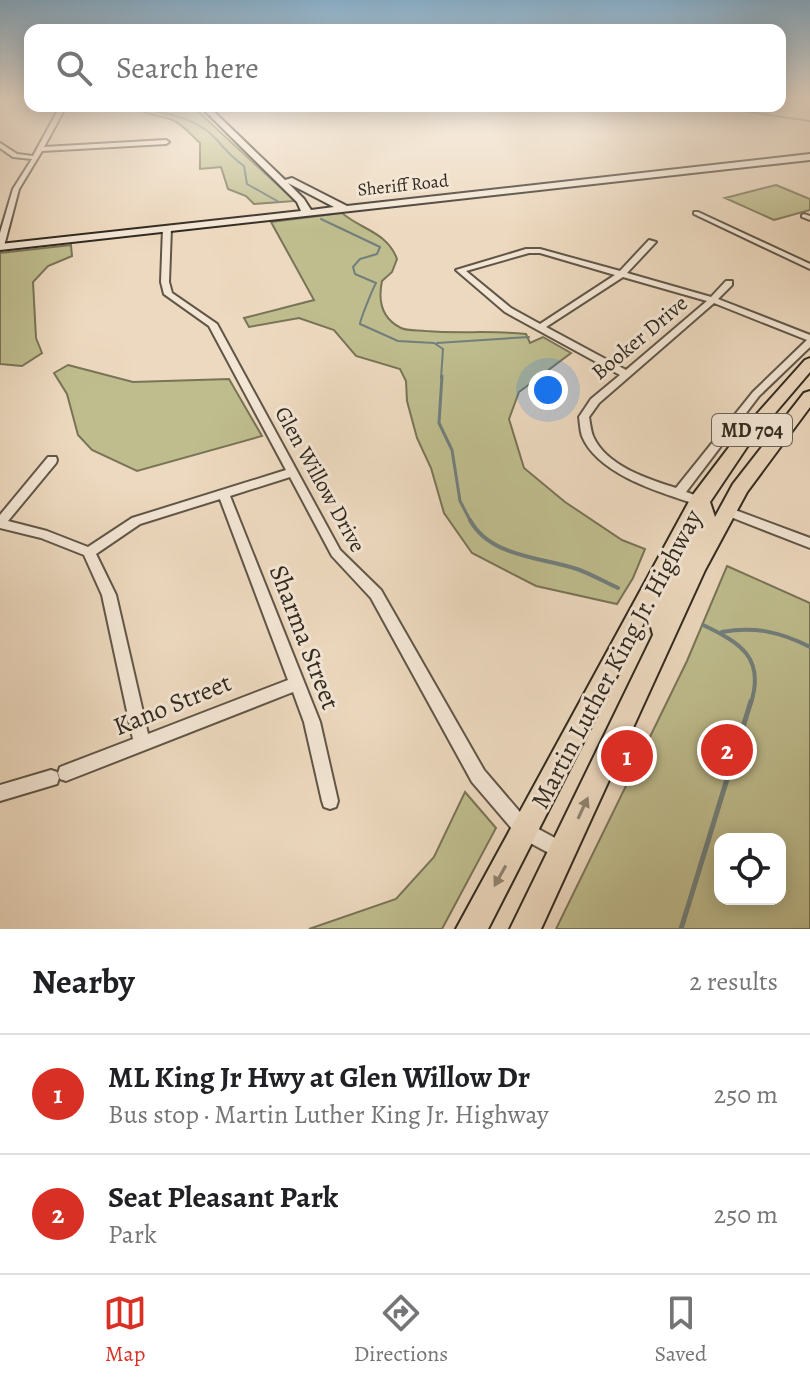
<!DOCTYPE html>
<meta charset="utf-8">
<style>
body{margin:0;font-family:Alegreya,serif;background:#f2f2f2;color:#202124}
.controls{position:absolute;right:24px;bottom:24px;display:grid;overflow:hidden;border-radius:16px;box-shadow:0 4px 20px #0003}
.controls button{width:72px;height:72px;display:grid;place-items:center;padding:0;border:0;border-bottom:2px solid #e0e0e0;background:#fff;color:#202124;font:40px sans-serif}
.you{position:absolute;left:548px;top:390px;width:28px;height:28px;margin:-20px;border:6px solid #fff;border-radius:50%;background:#1a73e8;box-shadow:0 0 0 12px #1a73e833}
.badge{display:grid;place-items:center;width:52px;height:52px;border-radius:50%;background:#d93025;color:#fff;font-size:26px;font-weight:700}
.pin{position:absolute;translate:-50% -50%;border:4px solid #fff;box-shadow:0 2px 8px #0006}
.list{margin:0;padding:0;list-style:none}
h2{display:flex;justify-content:space-between;align-items:center;height:104px;margin:0;padding:0 32px;font-size:34px}
h2 small{font-size:26px;font-weight:400;color:#757577}
.list li{display:grid;grid-template-columns:52px 1fr auto;gap:24px;align-items:center;box-sizing:border-box;height:120px;padding:0 32px;border-top:2px solid #e0e0e0}
.list b{display:block;font-size:30px;white-space:nowrap}
.list p{margin:0;font-size:26px;white-space:nowrap;color:#757577}
.list em{font-size:26px;font-style:normal;color:#757577}
.icon{flex:none;width:44px;height:44px;fill:none;stroke:currentColor;stroke-width:2;stroke-linecap:round;stroke-linejoin:round}
.map{position:relative;flex:none;width:810px;height:929px;overflow:hidden}
.search{position:absolute;background:#fff;box-shadow:0 4px 20px #0003;left:24px;right:24px;top:24px;height:88px;display:flex;align-items:center;gap:20px;box-sizing:border-box;padding:0 28px;border-radius:16px;color:#757577;font-size:30px}
.sheet{height:344px;background:#fff}
nav{display:flex;justify-content:space-around;align-items:center;box-sizing:border-box;height:112px;border-top:2px solid #e0e0e0;background:#fff;font-size:22px;color:#757577}
nav a{display:grid;justify-items:center;gap:4px}
nav .on{color:#d93025}
.map>svg:first-child{display:block}
.green{fill:#bfbd8e;stroke:#787457;stroke-width:2;fill-rule:evenodd}
.lines{fill:none;stroke-linecap:round;stroke-linejoin:round}
.stream-far3{stroke:#717f7d;stroke-width:2}
.stream-far2{stroke:#717f7d;stroke-width:3}
.stream-far1{stroke:#717f7d;stroke-width:4}
.stream{stroke:#717f7d;stroke-width:5}
.street-casing{stroke:#605648;stroke-width:4}
.secondary-casing{stroke:#312a20;stroke-width:4}
.primary-casing{stroke:#312a20;stroke-width:4}
.street{fill:#f3e6d5;fill-rule:evenodd}
.secondary{fill:#f3e6d5;fill-rule:evenodd}
.primary{fill:#edd9bf;fill-rule:evenodd}
.oneway{fill:#8f8270}
.labels{text-anchor:middle;stroke-width:6;stroke-linejoin:round;paint-order:stroke}
.far-street-label{font-size:18px;fill:#312a20;stroke:#f3e6d5}
.shield{fill:#f3e6d5;stroke:#6b6256;stroke-width:2}
.shield-label{font-size:20px;font-weight:bold;fill:#312a20}
.street-label{font-size:22px;fill:#312a20;stroke:#f3e6d5}
.near-street-label{font-size:26px;fill:#312a20;stroke:#f3e6d5}
</style>
<div class="map">
<svg width="810" height="929" viewBox="0 0 810 929">
<rect width="100%" height="100%" fill="#edd9bf"/>
<filter id="stains"><feTurbulence type="fractalNoise" baseFrequency=".0025" numOctaves="4"/><feColorMatrix values="0 0 0 0 .2 0 0 0 0 .09 0 0 0 0 .02 0 0 0 .5 -.17"/></filter>
<radialGradient id="worn" r=".72"><stop offset=".6" stop-color="#630" stop-opacity="0"/><stop offset="1" stop-color="#630" stop-opacity=".3"/></radialGradient>
<path class="green" d="M 134,106 L 192,106 L 295,201 L 254,204 L 246,196 L 228,189 L 221,167 L 200,169 L 200,143 C 191,135 182,123 170,119 C 156,115 145,115 134,106 Z
M 776,185 L 810,199 L 810,210 L 774,220 L 725,198 Z
M 342,213 C 362,230 387,232 397,259 L 392,272 L 382,281 C 378,300 381,318 401,328 C 407,331 419,330 426,331 C 459,334 493,330 526,334 L 530,343 L 543,337 L 571,353 L 519,392 L 509,419 L 524,468 L 565,502 L 622,540 L 645,549 L 633,578 L 617,604 L 536,586 L 472,553 L 444,513 L 431,468 L 417,438 L 407,401 L 406,381 L 400,369 L 356,356 L 334,330 L 299,318 L 249,327 L 244,318 L 314,300 L 271,222 Z
M 71,245 L 72,256 L 48,266 L 33,282 L 36,338 L 42,353 L 22,366 L 0,364 L 0,253 Z
M 68,365 L 133,382 L 229,379 L 262,436 L 137,471 L 92,450 L 78,435 L 67,394 L 54,373 Z
M 727,566 L 810,603 L 810,929 L 556,929 L 687,661 ZM 720,839 L 780,839 L 780,899 L 720,899 Z
M 465,792 L 496,828 L 442,929 L 309,929 L 396,899 L 434,857 Z"/>
<g class="lines">
<path class="stream-far3" d="M 149,106 L 150,110 C 174,115 199,120 216,139 C 226,150 231,157 244,166 L 247,184 L 279,202
M 708,106 L 810,121
M 321,219 L 380,247 L 377,254 L 360,259 L 353,267 L 355,274 L 376,283 C 373,288 360,320 360,324 L 398,341 L 434,343 L 443,349 L 441,378
M 437,343 L 529,337"/>
<path class="stream-far2" d="M 442,376 L 439,423 L 452,450 L 460,501 L 471,522"/>
<path class="stream-far1" d="M 470,520 C 490,557 541,557 577,569 C 591,574 605,582 618,588
M 703,625 C 741,643 765,658 751,703
M 722,632 C 754,626 781,632 810,647"/>
<path class="stream" d="M 681,929 L 751,701"/>
<g class="street-casing">
<path id="street" d="M 60,110 L 63,112 L 44,147 L 166,140 L 169,142 L 166,144 L 42,151 L 19,189 L 4,246 L 0,248 L 0,233 L 13,189 L 32,159 L 13,157 L 0,148 L 0,143 L 17,154 L 33,156 L 57,112 Z
M 694,212 L 698,212 L 810,264 L 810,269 L 694,214 Z
M 804,214 L 810,216 L 810,220 L 802,217 L 802,215 Z
M 167,226 L 171,228 L 169,282 L 172,293 L 217,324 L 340,550 L 381,590 L 484,770 L 531,825 L 568,845 L 571,851 L 568,857 L 562,860 L 519,837 L 472,782 L 371,598 L 332,556 L 290,477 L 230,496 L 320,722 L 338,801 L 336,807 L 330,809 L 324,807 L 322,801 L 304,722 L 293,692 L 66,781 L 60,779 L 58,773 L 60,767 L 133,739 L 102,595 L 84,555 L 41,538 L 0,528 L 0,515 L 48,457 L 56,457 L 57,460 L 56,463 L 8,521 L 47,531 L 88,547 L 132,518 L 286,470 L 209,326 L 164,294 L 161,282 L 163,228 ZM 220,499 L 288,680 L 148,734 L 116,595 L 96,554 L 140,524 Z
M 649,240 L 656,242 L 627,273 L 711,297 L 726,281 L 732,281 L 732,285 L 718,299 L 810,335 L 810,347 L 759,396 L 686,492 L 703,498 L 705,501 L 703,504 L 699,505 C 662,493 598,475 582,436 C 580,430 580,423 579,417 L 591,399 L 620,375 L 505,312 L 456,270 L 526,249 L 540,249 L 620,271 ZM 529,253 L 540,253 L 615,275 L 540,324 L 511,308 L 466,271 ZM 623,277 L 707,301 L 626,370 L 546,327 ZM 714,303 L 807,340 L 753,392 L 676,488 C 648,479 606,466 593,436 C 591,431 590,423 589,417 L 599,403 Z
M 727,507 L 810,538 L 810,548 L 723,514 L 721,511 L 723,508 Z
M 51,770 L 57,772 L 59,778 L 57,784 L 0,801 L 0,785 Z"/>
</g>
<g class="secondary-casing">
<path id="secondary" d="M 200,106 L 208,106 L 285,180 L 292,178 L 347,206 L 810,154 L 810,160 L 0,250 L 0,244 L 301,211 L 297,202 ZM 288,183 L 334,207 L 311,210 L 304,199 Z"/>
</g>
<g class="primary-casing">
<path id="primary" d="M 810,358 L 810,372 L 751,441 L 710,502 L 715,517 L 733,484 L 804,393 L 810,391 L 810,407 L 747,492 L 705,570 L 541,929 L 510,929 L 653,635 L 649,619 L 651,609 L 488,929 L 456,929 L 692,496 L 739,434 L 805,360 Z"/>
</g>
<use href="#street" class="street"/>
<use href="#secondary" class="secondary"/>
<use href="#primary" class="primary"/>
</g>
<defs><path id="oneway-solid" d="M-6-.8H1V-3.2L6.5 0L1 3.2V.8H-6Z" transform="scale(2)"/></defs>
<g class="oneway">
<use href="#oneway-solid" transform="translate(583 808) rotate(-65)"/>
<use href="#oneway-solid" transform="translate(500 876) rotate(119)"/>
</g>
<linearGradient id="sky" x2="0" y2="1"><stop stop-color="#89b6d6"/><stop offset="0.43" stop-color="#f7eee2"/><stop offset="1" stop-color="#f7eee2" stop-opacity="0"/></linearGradient>
<rect width="810" height="228" fill="url(#sky)"/>
<g class="labels">
<g class="far-street-label">
<text transform="translate(403 185) rotate(-6)" y="6">Sheriff Road</text>
</g>
<rect class="shield" x="712" y="414" width="80" height="32" rx="6"/>
<g class="shield-label">
<text x="752" y="437">MD 704</text>
</g>
<g class="street-label">
<text transform="translate(639 337) rotate(-40)" y="8">Booker Drive</text>
<text transform="translate(321 479) rotate(61)" y="8">Glen Willow Drive</text>
</g>
<g class="near-street-label">
<text transform="translate(305 637) rotate(69)" y="9">Sharma Street</text>
<text transform="translate(616 659) rotate(-62)" y="9">Martin Luther King Jr. Highway</text>
<text transform="translate(172 704) rotate(-22)" y="9">Kano Street</text>
</g>
</g>
<rect width="100%" height="100%" filter="url(#stains)"/>
<rect width="100%" height="100%" fill="url(#worn)"/>
</svg>
<div class="controls">
<button><svg class="icon" aria-label="locate" viewBox="0 0 24 24"><circle cx="12" cy="12" r="6"/><path d="M12 2v4M12 18v4M2 12h4M18 12h4"/></svg></button>
</div>
<div class="you"></div>
<div class="pin badge" style="left:627px;top:756px">1</div>
<div class="pin badge" style="left:727px;top:750px">2</div>
<div class="search"><svg class="icon" aria-label="search" viewBox="0 0 24 24"><circle cx="10" cy="10" r="6"/><path d="M15 15l6 6"/></svg>Search here</div>
</div>
<section class="sheet">
<h2>Nearby<small>2 results</small></h2>
<ul class="list">
<li><span class="badge">1</span><div><b>ML King Jr Hwy at Glen Willow Dr</b><p>Bus stop · Martin Luther King Jr. Highway</p></div><em>250 m</em></li>
<li><span class="badge">2</span><div><b>Seat Pleasant Park</b><p>Park</p></div><em>250 m</em></li>
</ul>
</section>
<nav>
<a class="on"><svg class="icon" aria-label="map" viewBox="0 0 24 24"><path d="M3 6l6-2 6 2 6-2v14l-6 2-6-2-6 2zM9 4v14M15 6v14"/></svg>Map</a>
<a><svg class="icon" aria-label="directions" viewBox="0 0 24 24"><path d="M12 3l9 9-9 9-9-9zM9 14v-3h6M13 9l2 2-2 2"/></svg>Directions</a>
<a><svg class="icon" aria-label="saved" viewBox="0 0 24 24"><path d="M7 4h10v16l-5-4-5 4z"/></svg>Saved</a>
</nav>
